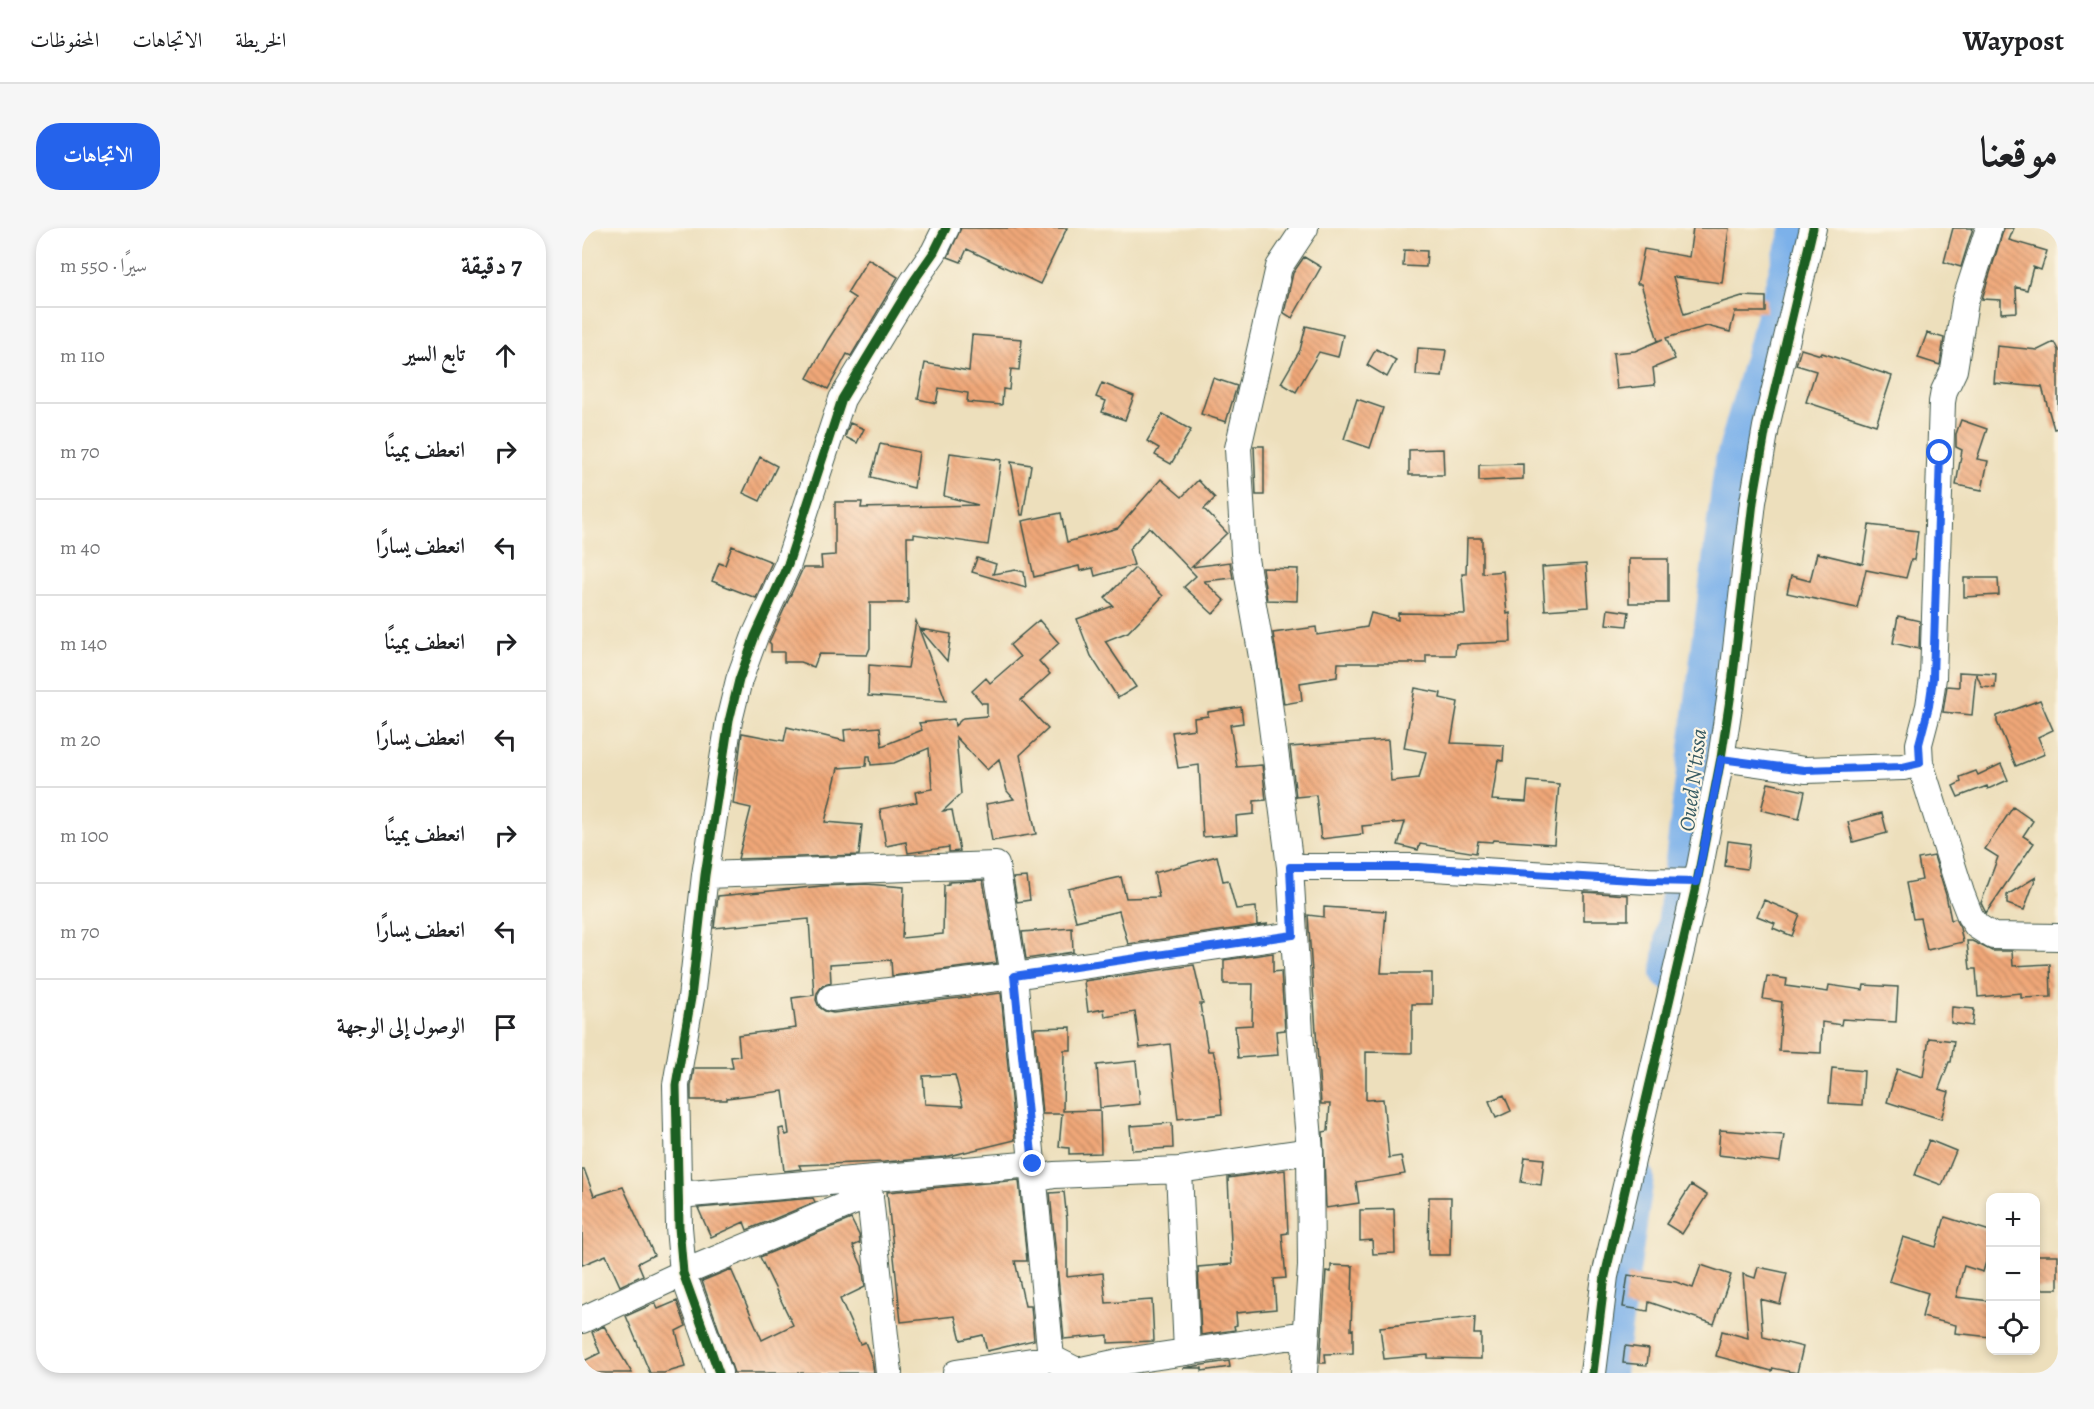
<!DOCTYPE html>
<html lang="ar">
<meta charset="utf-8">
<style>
body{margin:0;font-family:Alegreya,Amiri,serif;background:#f6f6f6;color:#202124;direction:rtl}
.controls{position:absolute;right:18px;bottom:18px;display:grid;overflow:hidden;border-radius:12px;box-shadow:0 3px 9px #0003}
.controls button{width:54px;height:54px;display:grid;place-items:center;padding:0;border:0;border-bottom:2px solid #e0e0e0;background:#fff;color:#202124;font:30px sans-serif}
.stop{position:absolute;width:18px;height:18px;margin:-14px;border:4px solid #2563eb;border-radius:50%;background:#fff}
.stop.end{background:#2563eb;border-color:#fff;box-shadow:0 2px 6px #0008}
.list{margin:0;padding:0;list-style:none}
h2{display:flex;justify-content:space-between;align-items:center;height:78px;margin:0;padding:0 24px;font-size:26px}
h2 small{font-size:20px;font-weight:400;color:#757577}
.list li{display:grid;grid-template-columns:39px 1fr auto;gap:18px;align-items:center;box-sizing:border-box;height:96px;padding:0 24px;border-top:2px solid #e0e0e0}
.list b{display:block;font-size:22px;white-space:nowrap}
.list em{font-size:20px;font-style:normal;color:#757577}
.icon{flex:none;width:33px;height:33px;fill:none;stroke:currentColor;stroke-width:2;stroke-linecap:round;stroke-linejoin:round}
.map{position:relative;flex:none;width:1476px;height:1145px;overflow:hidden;direction:ltr;border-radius:24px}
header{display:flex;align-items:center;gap:36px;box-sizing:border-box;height:84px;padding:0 30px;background:#fff;border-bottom:2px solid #e0e0e0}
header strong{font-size:28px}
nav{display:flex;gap:33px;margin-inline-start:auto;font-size:21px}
.intro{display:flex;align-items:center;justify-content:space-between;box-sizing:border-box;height:144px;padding:0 36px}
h1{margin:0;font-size:42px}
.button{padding:15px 27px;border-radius:24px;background:#2563eb;color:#fff;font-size:21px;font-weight:700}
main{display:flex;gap:36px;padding:0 36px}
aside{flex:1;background:#fff;border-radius:24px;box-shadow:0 3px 9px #0003}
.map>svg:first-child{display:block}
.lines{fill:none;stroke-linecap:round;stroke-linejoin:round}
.river{stroke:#7cb1ea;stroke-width:34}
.building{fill:url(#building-back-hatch);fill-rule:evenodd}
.minor-casing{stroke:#3e5548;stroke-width:28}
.minor{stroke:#fff;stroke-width:26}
.cycleway-casing{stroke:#fcf5e5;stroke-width:13}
.cycleway{stroke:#1b5e20;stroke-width:9}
.route{stroke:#2563eb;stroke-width:8}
.labels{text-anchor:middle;stroke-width:4.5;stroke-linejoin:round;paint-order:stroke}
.water-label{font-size:22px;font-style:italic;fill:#365a62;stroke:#fcf5e5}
</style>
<header>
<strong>Waypost</strong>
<nav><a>الخريطة</a><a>الاتجاهات</a><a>المحفوظات</a></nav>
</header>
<div class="intro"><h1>موقعنا</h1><a class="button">الاتجاهات</a></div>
<main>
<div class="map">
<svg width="1476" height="1145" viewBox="0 0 1476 1145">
<defs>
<pattern id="building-back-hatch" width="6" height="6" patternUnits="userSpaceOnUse" patternTransform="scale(1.5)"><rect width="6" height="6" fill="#f0a778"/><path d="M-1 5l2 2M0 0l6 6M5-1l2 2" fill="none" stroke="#c28963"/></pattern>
</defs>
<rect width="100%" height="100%" fill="#fcf5e5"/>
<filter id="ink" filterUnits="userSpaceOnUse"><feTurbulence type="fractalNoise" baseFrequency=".0167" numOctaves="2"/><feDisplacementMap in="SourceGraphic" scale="12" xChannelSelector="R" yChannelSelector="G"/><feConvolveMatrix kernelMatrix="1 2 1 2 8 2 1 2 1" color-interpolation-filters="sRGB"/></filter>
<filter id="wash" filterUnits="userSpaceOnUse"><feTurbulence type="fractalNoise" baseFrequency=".008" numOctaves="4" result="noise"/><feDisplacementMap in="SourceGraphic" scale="24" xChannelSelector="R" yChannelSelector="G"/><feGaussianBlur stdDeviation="1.35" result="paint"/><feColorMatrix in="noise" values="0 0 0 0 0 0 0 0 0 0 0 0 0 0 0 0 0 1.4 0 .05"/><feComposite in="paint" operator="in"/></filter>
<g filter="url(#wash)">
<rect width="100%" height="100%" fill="#eddfbc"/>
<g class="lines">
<path class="river" d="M 1086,745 L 1149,237 L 1216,0
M 1026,1145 L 1055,949"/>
</g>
<g id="blocks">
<path class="building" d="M 379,0 L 485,0 L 458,56 L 385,21 L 379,34 L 366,29 Z
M 1111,0 L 1147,0 L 1140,55 L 1091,49 L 1102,86 L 1160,68 L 1184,69 L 1184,84 L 1153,84 L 1148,104 L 1125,98 L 1084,110 L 1093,131 L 1071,140 L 1073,157 L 1035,161 L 1031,125 L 1053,123 L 1081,111 L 1076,113 L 1059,56 L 1055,56 L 1062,21 L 1107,29 Z
M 1371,0 L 1391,0 L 1379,39 L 1362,34 Z
M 1422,0 L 1432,0 L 1427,12 L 1465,23 L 1459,42 L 1451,39 L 1445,62 L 1434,59 L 1435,84 L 1419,85 L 1419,72 L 1400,71 Z
M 822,22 L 845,23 L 844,39 L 821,38 Z
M 722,29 L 739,39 L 710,90 L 702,85 L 711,45 Z
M 286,31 L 316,49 L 269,128 L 265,126 L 246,161 L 225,150 L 246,112 L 273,70 L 265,65 Z
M 724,98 L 761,107 L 756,129 L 737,124 L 714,164 L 699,155 L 718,122 Z
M 1345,105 L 1362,110 L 1358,137 L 1336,130 Z
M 390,107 L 440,111 L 437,142 L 429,141 L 427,162 L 421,161 L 420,177 L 385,174 L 386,165 L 357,160 L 354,175 L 336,171 L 343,135 L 387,143 Z
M 1472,114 L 1476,122 L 1476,200 L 1472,201 L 1460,159 L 1412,155 L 1415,118 L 1456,122 Z
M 836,120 L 864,122 L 860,149 L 834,147 Z
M 794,121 L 814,132 L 805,149 L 785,137 Z
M 1219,121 L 1239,127 L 1240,125 L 1310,148 L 1294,197 L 1224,174 L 1234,143 L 1214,137 Z
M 631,150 L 655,158 L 644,194 L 619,186 Z
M 520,155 L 552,168 L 543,192 L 520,184 L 524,173 L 514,169 Z
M 775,171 L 801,180 L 788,220 L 762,211 Z
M 581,186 L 609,202 L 589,236 L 573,227 L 577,220 L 565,213 Z
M 1379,192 L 1405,201 L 1395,231 L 1406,233 L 1400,262 L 1374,257 L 1380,222 L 1374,219 L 1374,206 Z
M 268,195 L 282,201 L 275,215 L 263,209 Z
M 298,216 L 337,224 L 332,260 L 289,249 Z
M 672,218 L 682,218 L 682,267 L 674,267 Z
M 861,221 L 862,247 L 827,247 L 827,222 Z
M 368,225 L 419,232 L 406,317 L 332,306 L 332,309 L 325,309 L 326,375 L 288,375 L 288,420 L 285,427 L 237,426 L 232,439 L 218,434 L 202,434 L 202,424 L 189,424 L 189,416 L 187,414 L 221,340 L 240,340 L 239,328 L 253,327 L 253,274 L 280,274 L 279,280 L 396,277 L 362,268 Z
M 178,229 L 195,238 L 178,273 L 161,265 Z
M 429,234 L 449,237 L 441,287 L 439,287 Z
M 941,236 L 941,251 L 897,253 L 897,237 Z
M 579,251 L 600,269 L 616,252 L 633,270 L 622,281 L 645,305 L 610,339 L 648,334 L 651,350 L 622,353 L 643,373 L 631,386 L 602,359 L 614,348 L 567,299 L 547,321 L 552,337 L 513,348 L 511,340 L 498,343 L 497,338 L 452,349 L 440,293 L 479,285 L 485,314 L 536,300 Z
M 1287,297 L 1336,303 L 1332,332 L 1329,332 L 1324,350 L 1284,342 L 1275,380 L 1205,365 L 1209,348 L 1228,353 L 1235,325 L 1281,336 Z
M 885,310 L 900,310 L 900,345 L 921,343 L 925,386 L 928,385 L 929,414 L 874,416 L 873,427 L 844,427 L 844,435 L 756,435 L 755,449 L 718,455 L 720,473 L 702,476 L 691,405 L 734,399 L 735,407 L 785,399 L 789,385 L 816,392 L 816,385 L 883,386 L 880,346 L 884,346 Z
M 150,318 L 190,334 L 174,370 L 130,353 L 137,335 L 143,337 Z
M 395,330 L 414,336 L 411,346 L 434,342 L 442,344 L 444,360 L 390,344 Z
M 1047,331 L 1086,331 L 1086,375 L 1047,375 Z
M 1004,336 L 1007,379 L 963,382 L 960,339 Z
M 553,340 L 581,368 L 546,404 L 523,413 L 554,459 L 536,470 L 509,428 L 495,391 L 531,378 L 523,370 Z
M 680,340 L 716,341 L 715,373 L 685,372 Z
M 1382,350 L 1416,350 L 1417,367 L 1382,369 Z
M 1026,381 L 1047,384 L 1045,398 L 1024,396 Z
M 1316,388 L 1338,393 L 1337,421 L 1311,415 Z
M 457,392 L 477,415 L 457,433 L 468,446 L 439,472 L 466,501 L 438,527 L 454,606 L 410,613 L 404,576 L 432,571 L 425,563 L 417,531 L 405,542 L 374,509 L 379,566 L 361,583 L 370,582 L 378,623 L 367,624 L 367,619 L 326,625 L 324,614 L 304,618 L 298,581 L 335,574 L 333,564 L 350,561 L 347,520 L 312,535 L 289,537 L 288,528 L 285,528 L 284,538 L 256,540 L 243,594 L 280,597 L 277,627 L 156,631 L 169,580 L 151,576 L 160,505 L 202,513 L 205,499 L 263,513 L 262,502 L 298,499 L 300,518 L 340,502 L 337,495 L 372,491 L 373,498 L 381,490 L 405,488 L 405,475 L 400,475 L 390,463 L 404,450 L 408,455 L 438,429 L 428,417 Z
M 334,393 L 364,473 L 286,468 L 287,437 L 326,440 Z
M 338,401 L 369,406 L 365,433 Z
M 1377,444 L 1414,446 L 1413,460 L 1400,459 L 1394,445 L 1390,487 L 1361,484 L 1365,458 L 1377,459 Z
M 833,460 L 859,465 L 858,470 L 876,474 L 869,515 L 922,517 L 921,533 L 916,532 L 910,572 L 944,574 L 946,553 L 977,556 L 972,616 L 911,612 L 910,614 L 896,613 L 894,625 L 838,616 L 836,622 L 816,617 L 823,594 L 780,598 L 781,606 L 739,611 L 734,567 L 714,569 L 708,519 L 806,512 L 809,553 L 837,550 L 844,524 L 822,520 Z
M 1458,472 L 1471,502 L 1456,509 L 1463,526 L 1434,538 L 1415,494 L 1415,488 Z
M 659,479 L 661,495 L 648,497 L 655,539 L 680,537 L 684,572 L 672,573 L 672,586 L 654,588 L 655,606 L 621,609 L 617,537 L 596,540 L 590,504 L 613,501 L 612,490 L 626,488 L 626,484 Z
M 1419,536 L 1426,552 L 1406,561 L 1405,558 L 1376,569 L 1371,558 L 1379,554 L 1378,549 L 1394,543 L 1396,547 Z
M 1186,555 L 1223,563 L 1217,591 L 1179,582 Z
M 1431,579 L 1451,593 L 1441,608 L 1452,615 L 1404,685 L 1399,675 L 1416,629 L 1403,621 Z
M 1300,585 L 1305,605 L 1271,614 L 1266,594 Z
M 1146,613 L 1168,616 L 1165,641 L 1143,638 Z
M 635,628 L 641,653 L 646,652 L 654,681 L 674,679 L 675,697 L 686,696 L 546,716 L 537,683 L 494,693 L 486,661 L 539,649 L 544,670 L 577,669 L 572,645 Z
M 1352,628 L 1364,667 L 1369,692 L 1373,691 L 1378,700 L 1381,714 L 1345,722 L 1338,690 L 1331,691 L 1324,655 L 1340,652 L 1336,631 Z
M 445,649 L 448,672 L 435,674 L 431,650 Z
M 1454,649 L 1442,682 L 1425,676 L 1425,667 Z
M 401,652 L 415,735 L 310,748 L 309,732 L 248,736 L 249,755 L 240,758 L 235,765 L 234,772 L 237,779 L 243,783 L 251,785 L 419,765 L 433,912 L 363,929 L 302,934 L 217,937 L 219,941 L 202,943 L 197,901 L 201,900 L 204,907 L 207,906 L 201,863 L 145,870 L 145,872 L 109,872 L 109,858 L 112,840 L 151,840 L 149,829 L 158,828 L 156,807 L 214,800 L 210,770 L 232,767 L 227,691 L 132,700 L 136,668 L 240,658 L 284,656 L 322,659 L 320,710 L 361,706 L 362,657 L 367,656 L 367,654 ZM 373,847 L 381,878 L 343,876 L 341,848 Z
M 1002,664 L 1046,667 L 1046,692 L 1002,692 Z
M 1182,672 L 1218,687 L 1210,708 L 1191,700 L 1193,695 L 1175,688 Z
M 742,679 L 804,683 L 799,745 L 850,745 L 850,776 L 830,776 L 830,825 L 784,824 L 784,872 L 801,871 L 807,930 L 819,928 L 823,946 L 774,954 L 777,975 L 744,980 L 741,904 L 746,903 L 748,876 L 739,876 L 726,687 L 742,689 Z
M 490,700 L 491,724 L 444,731 L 440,704 Z
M 1385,713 L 1390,713 L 1410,723 L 1430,723 L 1431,738 L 1468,736 L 1469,769 L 1439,770 L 1439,765 L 1396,769 L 1394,741 L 1388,741 Z
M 691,725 L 691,744 L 699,743 L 703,802 L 694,803 L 696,827 L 656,830 L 653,798 L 670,797 L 671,756 L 642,756 L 642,732 Z
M 612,737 L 621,776 L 618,776 L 626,823 L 631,823 L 636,841 L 640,886 L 596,891 L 588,816 L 558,820 L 553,784 L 523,789 L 522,781 L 506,784 L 502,753 Z
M 1185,748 L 1205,751 L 1204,758 L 1246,764 L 1247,757 L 1281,762 L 1282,757 L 1316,759 L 1314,794 L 1260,791 L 1259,797 L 1240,794 L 1239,825 L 1197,823 L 1200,774 L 1181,771 Z
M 1370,779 L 1392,781 L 1390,798 L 1369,795 Z
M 489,799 L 489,822 L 482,822 L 481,883 L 518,882 L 519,925 L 487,926 L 487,920 L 477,919 L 480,886 L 460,886 L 452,800 Z
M 1347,810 L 1372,813 L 1369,834 L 1367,834 L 1357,861 L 1367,864 L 1359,891 L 1305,874 L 1315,841 L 1341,849 Z
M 554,833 L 558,876 L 518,880 L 515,837 Z
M 1250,840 L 1282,843 L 1280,877 L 1247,875 Z
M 922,867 L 929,883 L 914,890 L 907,873 Z
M 590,895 L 591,920 L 550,922 L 548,898 Z
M 1138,902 L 1202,907 L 1198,934 L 1136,927 Z
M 1347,912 L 1374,923 L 1360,957 L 1333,947 Z
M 943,929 L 962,931 L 959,957 L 939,954 Z
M 0,941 L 2,941 L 12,968 L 41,959 L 72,1027 L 56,1035 L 61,1047 L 38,1058 L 24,1027 L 0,1037 Z
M 703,942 L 706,1005 L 700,1006 L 704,1050 L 692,1051 L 694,1081 L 654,1085 L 655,1097 L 652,1098 L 653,1102 L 619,1107 L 616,1039 L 650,1036 L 646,950 Z
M 437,952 L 445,1033 L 433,1033 L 443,1078 L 449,1078 L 452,1112 L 405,1123 L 401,1107 L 379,1112 L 373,1088 L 319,1094 L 305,964 Z
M 1109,957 L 1125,967 L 1100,1006 L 1084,996 Z
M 482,964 L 485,992 L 485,1049 L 521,1045 L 524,1075 L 570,1072 L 572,1113 L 526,1115 L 526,1107 L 482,1111 L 468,965 Z
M 847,969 L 869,969 L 868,1027 L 846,1027 Z
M 231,970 L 233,974 L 165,1002 L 162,994 L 129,1009 L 116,980 Z
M 812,981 L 813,1025 L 791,1026 L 790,1012 L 778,1013 L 778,982 Z
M 1363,989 L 1408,1003 L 1408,1020 L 1401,1044 L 1382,1038 L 1374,1069 L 1408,1073 L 1408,1109 L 1373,1105 L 1374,1097 L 1340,1089 L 1346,1065 L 1307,1053 L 1321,1009 L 1354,1019 Z
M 269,991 L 277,1007 L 278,1015 L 271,1018 L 280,1038 L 283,1059 L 258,1071 L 278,1116 L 283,1114 L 290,1132 L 292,1145 L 152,1145 L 120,1053 L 149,1041 L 180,1112 L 211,1097 L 178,1029 Z
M 1454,1027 L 1476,1027 L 1476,1061 L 1454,1061 Z
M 749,1037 L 771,1038 L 769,1102 L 771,1101 L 771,1125 L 743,1126 L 744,1135 L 738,1135 L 744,1043 L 749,1044 Z
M 1119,1037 L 1149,1047 L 1132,1096 L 1067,1074 L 1066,1083 L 1041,1079 L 1046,1047 L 1094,1054 L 1111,1060 Z
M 1176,1039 L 1205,1045 L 1198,1076 L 1178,1071 L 1181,1109 L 1221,1119 L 1215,1145 L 1191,1140 L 1190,1143 L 1134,1128 L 1140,1103 L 1166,1110 L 1161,1046 L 1173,1050 Z
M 95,1073 L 104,1098 L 94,1103 L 103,1139 L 82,1145 L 68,1145 L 44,1088 L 73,1075 L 76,1081 Z
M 893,1089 L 892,1106 L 899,1106 L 899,1131 L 846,1130 L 846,1127 L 802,1131 L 798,1099 Z
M 22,1098 L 50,1145 L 0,1145 L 0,1134 L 18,1125 L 10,1104 Z
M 1043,1118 L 1067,1121 L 1065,1137 L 1041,1135 Z
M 647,1133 L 648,1139 L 620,1143 L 620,1140 L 601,1140 Z"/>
</g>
</g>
<g filter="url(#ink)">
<use href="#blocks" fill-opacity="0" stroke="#3e5548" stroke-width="1.5"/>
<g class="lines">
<g class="minor-casing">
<path id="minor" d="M 1139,530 L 1223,542 L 1321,539 L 1338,535 L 1379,665 L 1388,688 L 1395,698 L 1411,708 L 1476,709
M 1338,535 L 1337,516 L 1347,478 L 1351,450 L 1360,174 L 1362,163 L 1372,142 L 1383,74 L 1407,0
M 708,639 L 835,639 L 1066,653 L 1115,654
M 123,647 L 414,637 L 432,748 L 469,1130 L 374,1145
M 249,770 L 432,748 L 711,707
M 597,942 L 605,1124
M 286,951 L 307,1145
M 452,951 L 472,947 L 597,942 L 728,923
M 97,967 L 451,936
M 0,1092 L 101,1045 L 288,967
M 469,1130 L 495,1143 L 537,1134 L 724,1106
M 137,1145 L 101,1045 L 97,999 L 94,857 L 109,770 L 123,647 L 147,493 L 157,452 L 173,408 L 206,336 L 260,171 L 331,54 L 352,24 L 364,0
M 722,1145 L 729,1038 L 728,923 L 718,806 L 708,639 L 684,452 L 662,325 L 656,220 L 697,39 L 723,0
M 1011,1145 L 1023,1048 L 1115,654 L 1139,530 L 1149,465 L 1171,274 L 1184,199 L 1231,0"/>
</g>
<use href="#minor" class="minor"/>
<g class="cycleway-casing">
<path id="cycleway" d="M 137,1145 L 101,1045 L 97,999 L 94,857 L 109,770 L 123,647 L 147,493 L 157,452 L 173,408 L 206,336 L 260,171 L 331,54 L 352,24 L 364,0
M 1011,1145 L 1023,1048 L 1115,654 L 1139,530 L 1149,465 L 1171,274 L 1184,199 L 1231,0"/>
</g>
<use href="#cycleway" class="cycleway"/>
</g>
</g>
<g class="lines" filter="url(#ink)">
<path class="route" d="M 451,936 L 432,748 L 711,707 L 708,639 L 835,639 L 1066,653 L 1115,654 L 1139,531 L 1222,542 L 1321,539 L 1338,535 L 1337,516 L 1347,478 L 1351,450 L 1358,225"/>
</g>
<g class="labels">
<g class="water-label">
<text transform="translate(1110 552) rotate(-83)" y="8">Oued N'tissa</text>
</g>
</g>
</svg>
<div class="controls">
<button>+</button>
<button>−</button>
<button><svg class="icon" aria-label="locate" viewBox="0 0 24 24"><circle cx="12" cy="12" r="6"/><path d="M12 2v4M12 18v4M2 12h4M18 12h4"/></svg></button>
</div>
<div class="stop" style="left:1358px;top:225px"></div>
<div class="stop end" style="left:451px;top:936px"></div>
</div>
<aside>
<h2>7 دقيقة<small>سيرًا · 550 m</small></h2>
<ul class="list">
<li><svg class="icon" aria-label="ahead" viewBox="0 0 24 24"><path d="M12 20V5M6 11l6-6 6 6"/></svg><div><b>تابع السير</b></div><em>110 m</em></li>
<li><svg class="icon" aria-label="right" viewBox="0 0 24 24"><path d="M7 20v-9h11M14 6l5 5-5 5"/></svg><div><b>انعطف يمينًا</b></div><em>70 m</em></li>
<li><svg class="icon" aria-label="left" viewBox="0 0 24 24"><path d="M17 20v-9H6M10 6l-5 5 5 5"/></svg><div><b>انعطف يسارًا</b></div><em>40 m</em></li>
<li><svg class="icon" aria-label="right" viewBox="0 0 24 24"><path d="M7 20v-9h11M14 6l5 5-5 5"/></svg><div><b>انعطف يمينًا</b></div><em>140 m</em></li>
<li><svg class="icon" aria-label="left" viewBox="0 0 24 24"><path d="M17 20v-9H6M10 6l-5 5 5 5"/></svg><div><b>انعطف يسارًا</b></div><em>20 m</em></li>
<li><svg class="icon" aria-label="right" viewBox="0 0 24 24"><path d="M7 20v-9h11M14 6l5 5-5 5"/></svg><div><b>انعطف يمينًا</b></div><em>100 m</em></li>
<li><svg class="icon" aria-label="left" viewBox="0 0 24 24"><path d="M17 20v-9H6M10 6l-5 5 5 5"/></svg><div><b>انعطف يسارًا</b></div><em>70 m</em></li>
<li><svg class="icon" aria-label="arrive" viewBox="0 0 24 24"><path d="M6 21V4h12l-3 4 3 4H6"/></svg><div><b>الوصول إلى الوجهة</b></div></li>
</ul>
</aside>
</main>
